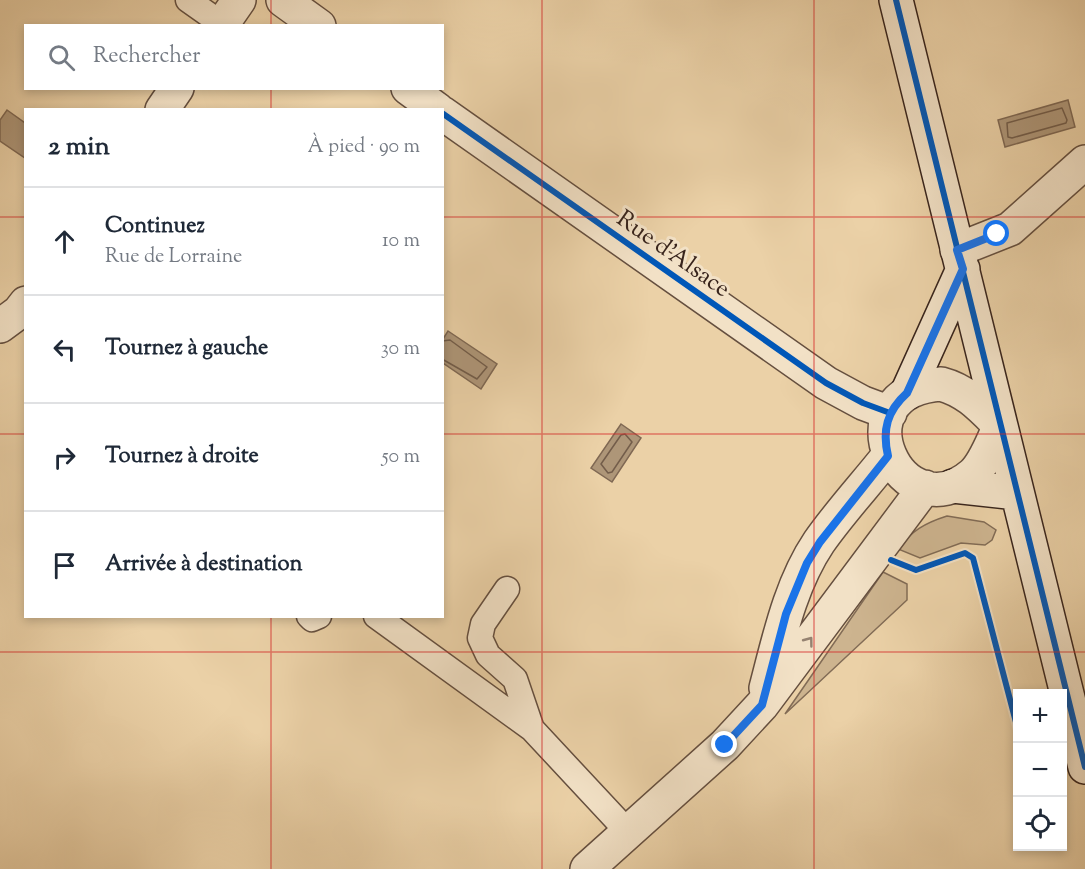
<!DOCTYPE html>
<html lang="fr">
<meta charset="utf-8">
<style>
body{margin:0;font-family:"Sorts Mill Goudy",serif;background:#f6f6f7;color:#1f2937}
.controls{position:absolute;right:18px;bottom:18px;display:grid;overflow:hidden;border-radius:0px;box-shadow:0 3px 9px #0003}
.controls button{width:54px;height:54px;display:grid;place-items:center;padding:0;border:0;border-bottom:2px solid #e0e1e3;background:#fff;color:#1f2937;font:30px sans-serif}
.stop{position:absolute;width:18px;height:18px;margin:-14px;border:4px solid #1a73e8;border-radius:50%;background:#fff}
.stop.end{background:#1a73e8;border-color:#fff;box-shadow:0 2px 6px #0008}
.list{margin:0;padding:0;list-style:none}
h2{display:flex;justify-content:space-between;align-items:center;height:78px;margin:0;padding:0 24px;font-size:26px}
h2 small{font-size:20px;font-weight:400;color:#747a83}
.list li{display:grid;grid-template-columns:39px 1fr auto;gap:18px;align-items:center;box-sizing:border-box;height:108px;padding:0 24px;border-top:2px solid #e0e1e3}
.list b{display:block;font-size:22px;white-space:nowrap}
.list p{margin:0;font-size:20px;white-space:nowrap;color:#747a83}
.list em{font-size:20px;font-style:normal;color:#747a83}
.icon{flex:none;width:33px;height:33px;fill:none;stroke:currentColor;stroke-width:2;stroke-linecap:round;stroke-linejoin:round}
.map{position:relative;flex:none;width:1085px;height:869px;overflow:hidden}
.search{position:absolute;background:#fff;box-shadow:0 3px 9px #0003;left:24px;top:24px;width:420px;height:66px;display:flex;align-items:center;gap:15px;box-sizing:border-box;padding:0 21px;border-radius:0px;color:#747a83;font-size:22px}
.panel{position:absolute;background:#fff;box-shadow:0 3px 9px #0003;left:24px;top:108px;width:420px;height:510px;border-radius:0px}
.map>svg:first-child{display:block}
.green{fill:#cdb48f;stroke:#826c56;stroke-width:1.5}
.water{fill:#ae9678;stroke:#7f6853;stroke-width:1.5}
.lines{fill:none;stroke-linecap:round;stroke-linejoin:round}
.shore{stroke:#735d4a;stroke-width:1.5}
.lane-casing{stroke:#654f3f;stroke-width:27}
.street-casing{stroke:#654f3f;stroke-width:36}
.secondary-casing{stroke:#38241c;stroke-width:36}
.lane{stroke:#f2e1c6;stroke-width:24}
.street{stroke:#f2e1c6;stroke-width:33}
.secondary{stroke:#f2e1c6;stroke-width:33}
.cycleway-casing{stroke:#f2e1c6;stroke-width:10}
.cycleway{stroke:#0057b8;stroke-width:6}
.oneway{stroke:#958271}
.route{stroke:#1a73e8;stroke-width:8}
.grid{fill:none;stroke:#d62828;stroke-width:1.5;stroke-opacity:0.55}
.labels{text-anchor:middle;stroke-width:6;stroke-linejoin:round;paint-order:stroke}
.street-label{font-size:24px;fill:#38241c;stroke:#f2e1c6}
</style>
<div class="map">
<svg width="1085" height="869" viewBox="0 0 1085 869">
<rect width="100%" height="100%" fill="#ebd1a7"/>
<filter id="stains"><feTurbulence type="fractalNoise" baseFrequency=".00333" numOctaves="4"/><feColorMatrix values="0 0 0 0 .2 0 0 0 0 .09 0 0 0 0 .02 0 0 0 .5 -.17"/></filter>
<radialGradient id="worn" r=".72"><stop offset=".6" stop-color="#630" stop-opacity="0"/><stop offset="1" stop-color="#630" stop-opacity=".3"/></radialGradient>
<path class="green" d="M 947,516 L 984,522 L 996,530 L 992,540 L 985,545 L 961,543 L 920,558 L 898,549 C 911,531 925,523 947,516 Z
M 883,572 L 907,584 L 907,600 L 785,714 Z"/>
<path class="water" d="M 1068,100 L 1075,127 L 1005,147 L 998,120 Z
M 7,110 L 25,123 L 25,158 L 0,141 L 0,120 Z
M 448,331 L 497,364 L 481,389 L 443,363 L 443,339 Z
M 621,424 L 641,438 L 612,482 L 591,468 Z"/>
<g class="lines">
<path class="shore" d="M 1062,108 L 1067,120 L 1066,123 L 1012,138 L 1008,137 L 1007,123 Z
M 442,341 L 450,340 L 487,367 L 477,379 L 442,359
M 625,434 L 632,442 L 612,472 L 608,473 L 601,464 L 621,435 Z"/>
<g class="lane-casing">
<path id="lane" d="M 188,0 L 222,24
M 507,589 L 483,624 L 480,638 L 488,655 L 515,679 L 532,729
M 309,616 L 312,619 L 319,616
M 376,616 L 532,729 L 628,832"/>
</g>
<g class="street-casing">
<path id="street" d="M 283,0 L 319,26
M 221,26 L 239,0
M 408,88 L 438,110
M 162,110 L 177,88
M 442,113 L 826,383 L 863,403 L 890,413
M 957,250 L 1010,229 L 1085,162
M 0,326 L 19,312 L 26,303
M 941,384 C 967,391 981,407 1000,426 C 992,442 985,463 973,474 C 902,536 833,392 941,384 Z
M 766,688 C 779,639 790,585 819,542 C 840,512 866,484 888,456
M 587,869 L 725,745 L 762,705 L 925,487"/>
</g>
<g class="secondary-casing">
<path id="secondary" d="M 896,0 L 1085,767
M 907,393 L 963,269
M 953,486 L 1017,493"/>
</g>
<use href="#lane" class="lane"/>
<use href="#street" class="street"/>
<use href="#secondary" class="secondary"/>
<g class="cycleway-casing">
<path id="cycleway" d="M 896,0 L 1085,767
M 442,113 L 826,383 L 863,403 L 890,413
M 891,560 L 916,570 L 965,553 L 973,558 L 1018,730"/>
</g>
<use href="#cycleway" class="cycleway"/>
</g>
<defs><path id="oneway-chevron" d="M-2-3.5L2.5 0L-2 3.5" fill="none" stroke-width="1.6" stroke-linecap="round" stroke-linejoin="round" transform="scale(1.5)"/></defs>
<use class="oneway" href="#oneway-chevron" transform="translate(809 641) rotate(-53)"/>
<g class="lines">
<path class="route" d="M 725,745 L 762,705 L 786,614 L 807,563 L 820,542 L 888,456 C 882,430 887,411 907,393 L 963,269 L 957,250 L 997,234"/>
</g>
<path class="grid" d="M 271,0 L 271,26M 542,0 L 542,869M 814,0 L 814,869M 271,88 L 271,110M 0,217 L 26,217M 442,217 L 1085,217M 0,434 L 26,434M 442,434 L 1085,434M 271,616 L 271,869M 0,652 L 1085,652"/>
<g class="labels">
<g class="street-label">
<text transform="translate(674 253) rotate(35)" y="8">Rue d'Alsace</text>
</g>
</g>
<rect width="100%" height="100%" filter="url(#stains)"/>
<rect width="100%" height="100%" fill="url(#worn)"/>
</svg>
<div class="controls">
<button>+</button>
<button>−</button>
<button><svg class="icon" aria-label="locate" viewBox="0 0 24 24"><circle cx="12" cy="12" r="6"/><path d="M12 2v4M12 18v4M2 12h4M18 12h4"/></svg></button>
</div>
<div class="stop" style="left:997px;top:234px"></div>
<div class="stop end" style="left:725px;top:745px"></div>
<div class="search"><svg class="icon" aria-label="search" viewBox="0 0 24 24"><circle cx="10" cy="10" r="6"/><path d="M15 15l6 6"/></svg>Rechercher</div>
<section class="panel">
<h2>2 min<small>À pied · 90 m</small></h2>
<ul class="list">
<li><svg class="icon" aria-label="ahead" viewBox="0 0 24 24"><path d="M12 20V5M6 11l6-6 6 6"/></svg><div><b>Continuez</b><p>Rue de Lorraine</p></div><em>10 m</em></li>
<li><svg class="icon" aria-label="left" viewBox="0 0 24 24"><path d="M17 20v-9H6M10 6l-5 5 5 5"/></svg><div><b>Tournez à gauche</b></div><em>30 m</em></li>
<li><svg class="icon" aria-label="right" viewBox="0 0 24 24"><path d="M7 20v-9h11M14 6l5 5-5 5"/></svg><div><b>Tournez à droite</b></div><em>50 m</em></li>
<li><svg class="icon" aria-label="arrive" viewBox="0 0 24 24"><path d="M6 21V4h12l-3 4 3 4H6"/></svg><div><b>Arrivée à destination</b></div></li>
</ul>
</section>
</div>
